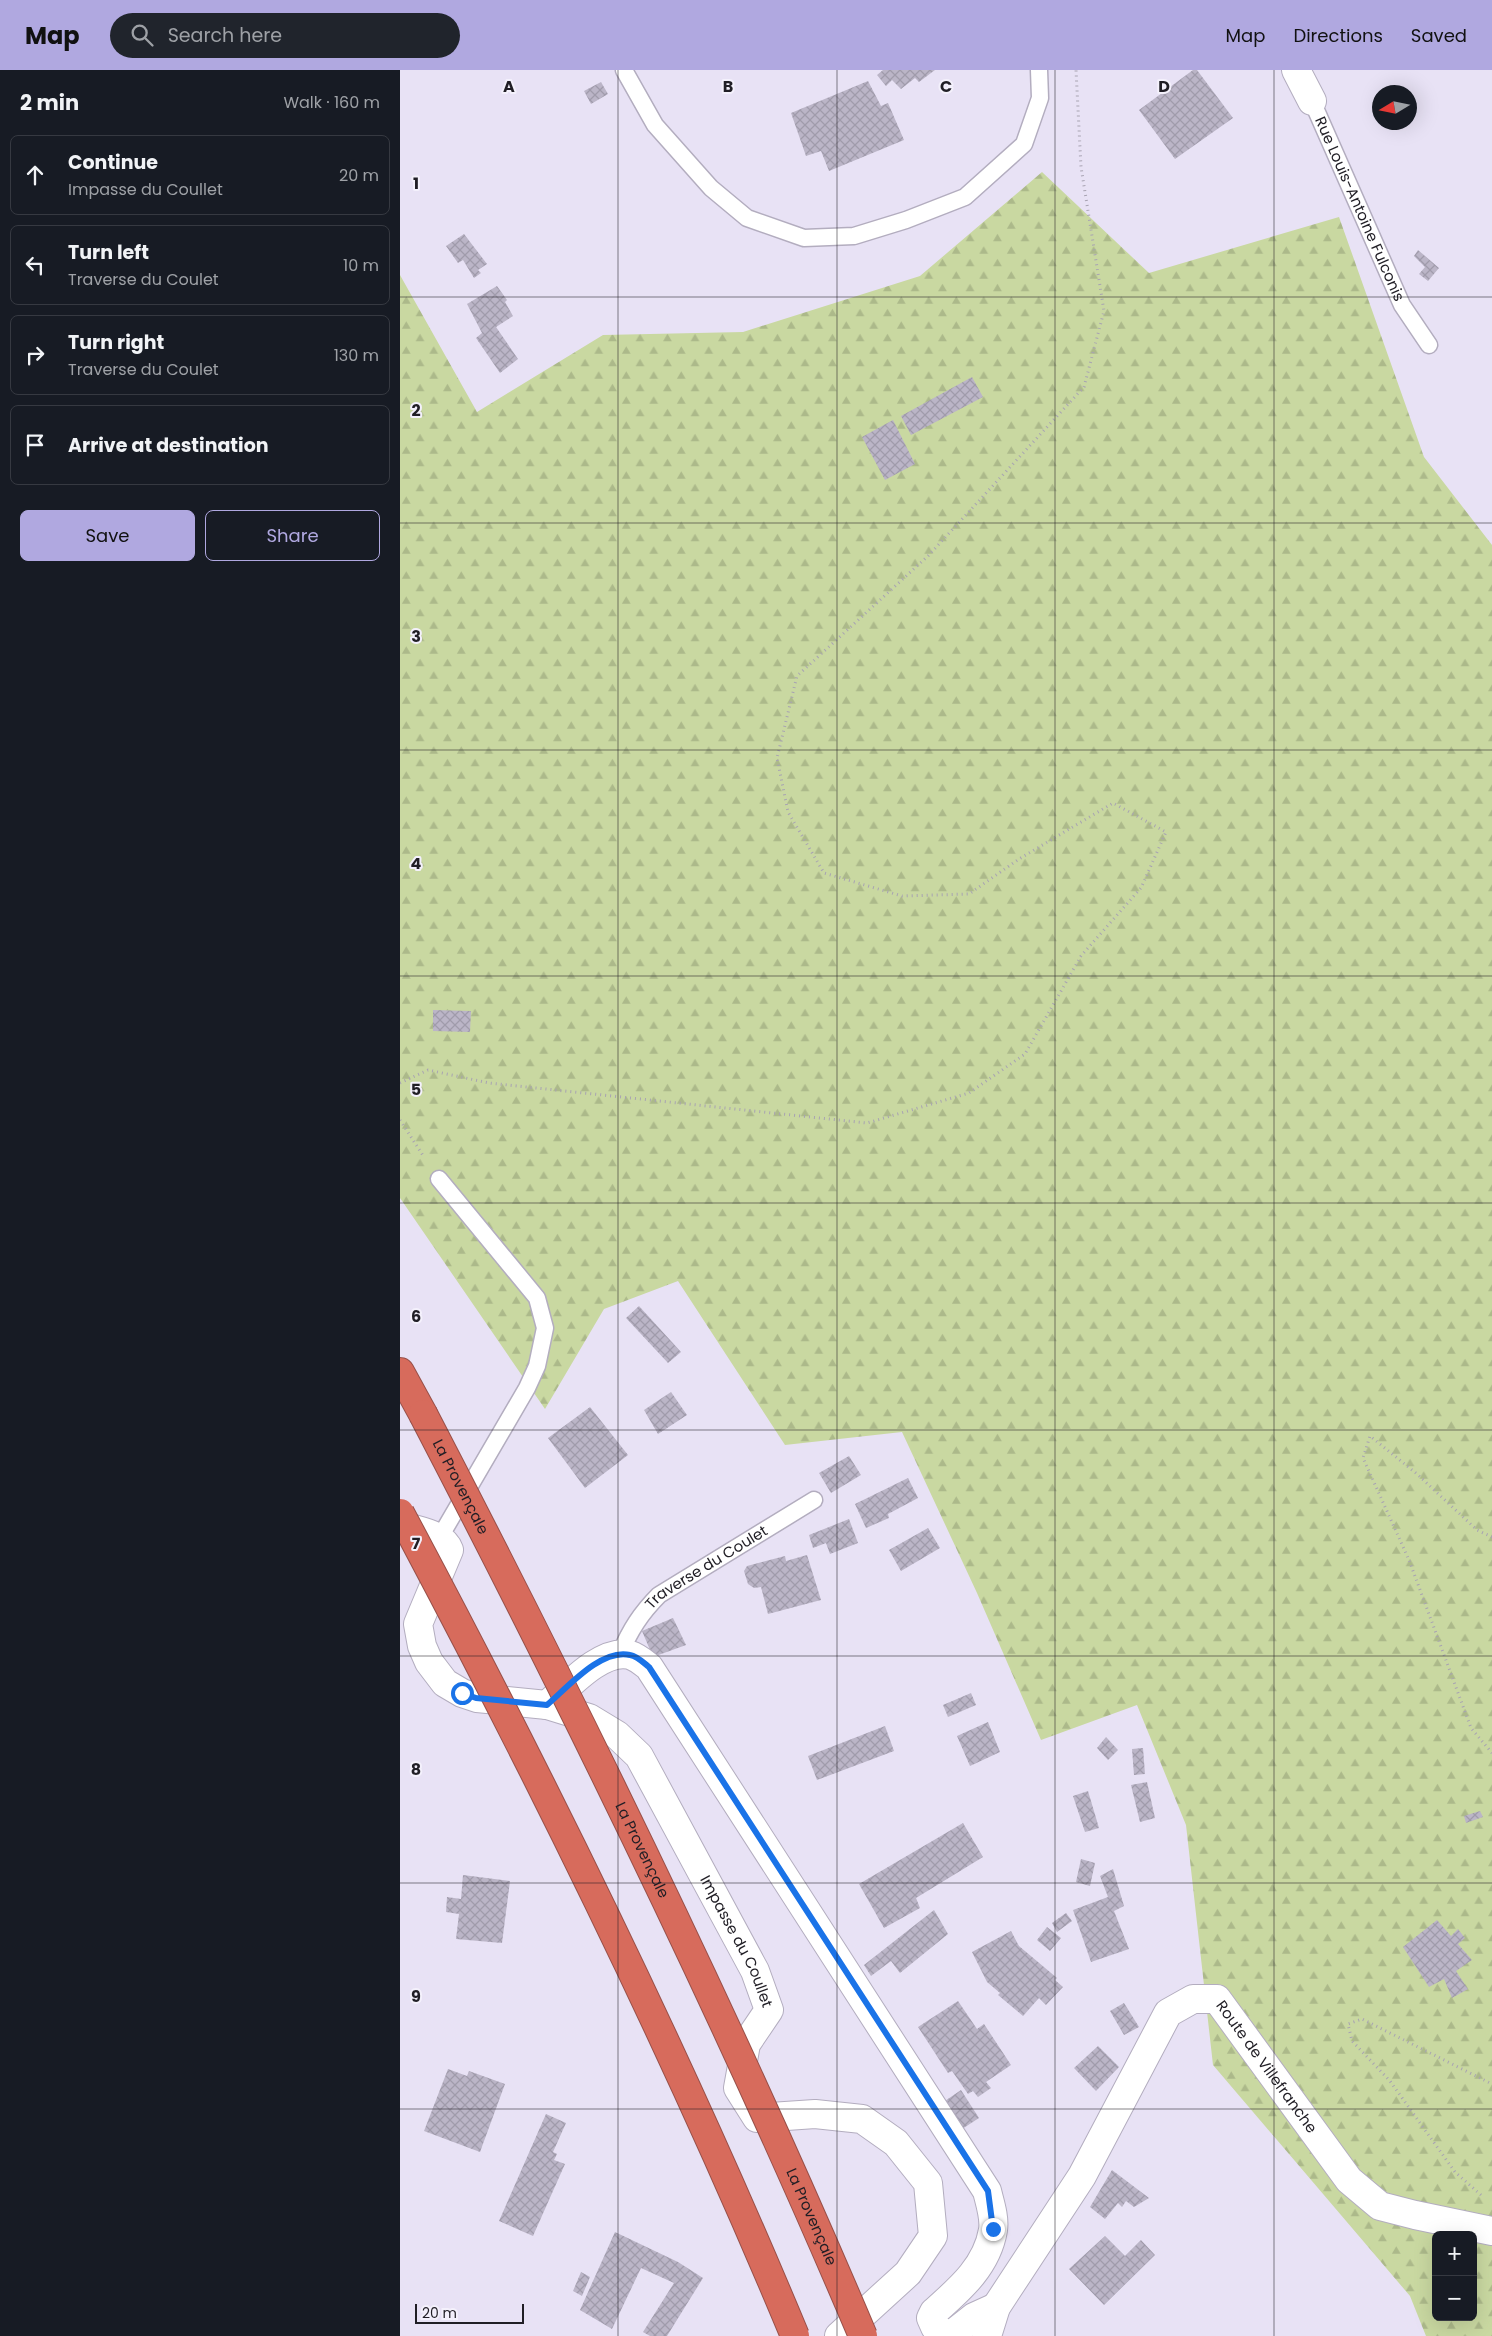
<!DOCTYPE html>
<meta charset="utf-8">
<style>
body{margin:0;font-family:Poppins,sans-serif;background:#20242c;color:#f1f3f6}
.controls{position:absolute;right:15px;bottom:15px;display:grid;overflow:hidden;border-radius:8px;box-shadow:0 5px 20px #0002}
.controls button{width:45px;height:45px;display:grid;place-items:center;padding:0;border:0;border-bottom:1px solid #363941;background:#171b24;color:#f1f3f6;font:25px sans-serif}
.compass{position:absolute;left:972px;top:15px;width:45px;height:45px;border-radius:50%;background:#171b24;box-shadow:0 5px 20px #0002;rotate:260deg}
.scale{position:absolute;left:15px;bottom:12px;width:109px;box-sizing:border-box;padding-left:5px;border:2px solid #201e25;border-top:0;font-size:14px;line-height:18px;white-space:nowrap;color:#201e25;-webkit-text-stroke:4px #f4f1fc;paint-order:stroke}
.stop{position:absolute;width:15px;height:15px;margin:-11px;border:4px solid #1a73e8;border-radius:50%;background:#fff}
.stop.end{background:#1a73e8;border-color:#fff;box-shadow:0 1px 5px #0008}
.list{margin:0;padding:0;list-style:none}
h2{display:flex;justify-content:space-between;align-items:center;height:65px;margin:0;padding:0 20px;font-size:21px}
h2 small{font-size:16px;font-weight:400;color:#9ea1a6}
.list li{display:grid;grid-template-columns:32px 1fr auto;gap:15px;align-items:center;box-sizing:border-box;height:80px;margin:0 10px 10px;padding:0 10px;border:1px solid #363941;border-radius:8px}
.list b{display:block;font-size:19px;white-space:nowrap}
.list p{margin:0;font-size:16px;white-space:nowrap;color:#9ea1a6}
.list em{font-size:16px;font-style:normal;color:#9ea1a6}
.actions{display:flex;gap:10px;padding:15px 20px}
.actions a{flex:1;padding:11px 0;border:1px solid #b0a8e0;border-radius:8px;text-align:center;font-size:18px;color:#b0a8e0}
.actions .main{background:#b0a8e0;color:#111}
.icon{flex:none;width:28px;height:28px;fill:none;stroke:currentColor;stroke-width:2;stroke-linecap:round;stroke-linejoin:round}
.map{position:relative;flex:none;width:1092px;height:2266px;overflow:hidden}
header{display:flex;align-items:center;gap:30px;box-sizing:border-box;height:70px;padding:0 25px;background:#b0a8e0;color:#111}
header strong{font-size:24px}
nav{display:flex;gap:28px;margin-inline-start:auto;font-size:18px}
.search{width:350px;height:45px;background:#20242c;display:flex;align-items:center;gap:12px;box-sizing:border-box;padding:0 18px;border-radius:28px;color:#9ea1a6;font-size:19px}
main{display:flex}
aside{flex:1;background:#171b24}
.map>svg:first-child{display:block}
.forest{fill:url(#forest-firs);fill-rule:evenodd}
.building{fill:url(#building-cross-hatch)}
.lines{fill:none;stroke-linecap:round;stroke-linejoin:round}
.lane-casing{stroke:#b3adbf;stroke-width:19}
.street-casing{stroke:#b3adbf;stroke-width:30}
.highway-casing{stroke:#975049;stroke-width:30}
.path{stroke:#a8a3b2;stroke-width:3;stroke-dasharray:1 4;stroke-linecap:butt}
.lane{stroke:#fff;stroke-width:16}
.street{stroke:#fff;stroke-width:28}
.highway{stroke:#d76b5c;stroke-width:28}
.highway-bridge-casing{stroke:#975049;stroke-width:30;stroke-linecap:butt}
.highway-bridge{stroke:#d76b5c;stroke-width:28}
.route{stroke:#1a73e8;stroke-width:6}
.grid{fill:none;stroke:#201e25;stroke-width:1;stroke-opacity:0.55}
.labels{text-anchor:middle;stroke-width:4;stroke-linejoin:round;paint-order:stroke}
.street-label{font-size:15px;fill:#201e25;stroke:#f4f1fc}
.grid-label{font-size:16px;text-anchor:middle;font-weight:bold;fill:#201e25;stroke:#f4f1fc;stroke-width:4;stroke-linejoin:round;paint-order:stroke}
</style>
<header>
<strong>Map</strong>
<div class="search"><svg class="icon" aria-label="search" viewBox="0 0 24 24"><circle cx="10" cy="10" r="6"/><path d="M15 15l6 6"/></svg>Search here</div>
<nav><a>Map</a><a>Directions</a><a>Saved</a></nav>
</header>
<main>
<aside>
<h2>2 min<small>Walk · 160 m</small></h2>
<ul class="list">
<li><svg class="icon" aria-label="ahead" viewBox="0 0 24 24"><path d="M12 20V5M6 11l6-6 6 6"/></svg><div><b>Continue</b><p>Impasse du Coullet</p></div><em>20 m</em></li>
<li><svg class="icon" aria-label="left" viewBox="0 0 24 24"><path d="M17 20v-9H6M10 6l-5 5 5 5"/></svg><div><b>Turn left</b><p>Traverse du Coulet</p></div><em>10 m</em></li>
<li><svg class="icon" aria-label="right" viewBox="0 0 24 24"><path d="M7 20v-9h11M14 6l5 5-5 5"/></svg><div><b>Turn right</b><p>Traverse du Coulet</p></div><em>130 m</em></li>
<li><svg class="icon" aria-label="arrive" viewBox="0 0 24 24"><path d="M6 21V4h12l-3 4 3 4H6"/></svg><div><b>Arrive at destination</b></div></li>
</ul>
<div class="actions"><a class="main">Save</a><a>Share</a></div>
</aside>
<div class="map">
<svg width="1092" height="2266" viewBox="0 0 1092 2266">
<defs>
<pattern id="forest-firs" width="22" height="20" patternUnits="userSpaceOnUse" patternTransform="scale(1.25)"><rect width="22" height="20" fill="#c9d8a1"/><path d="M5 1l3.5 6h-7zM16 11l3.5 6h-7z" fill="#acb98a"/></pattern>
<pattern id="building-cross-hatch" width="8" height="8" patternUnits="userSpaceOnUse" patternTransform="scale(1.25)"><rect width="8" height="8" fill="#bbb5c7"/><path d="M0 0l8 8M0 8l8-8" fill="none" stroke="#a09bab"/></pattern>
</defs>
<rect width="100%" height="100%" fill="#e8e2f5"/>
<path class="forest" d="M 642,102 L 749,203 L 939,147 L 1024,387 L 1092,475 L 1092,2266 L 1026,2266 L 1010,2226 L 813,1995 L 786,1755 L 737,1635 L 641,1670 L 577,1523 L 502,1362 L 385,1375 L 278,1211 L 204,1239 L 145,1339 L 0,1128 L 0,205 L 77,342 L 203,265 L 343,262 L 520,206 ZM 1036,2165 L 1073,2165 L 1073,2247 L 1036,2247 Z"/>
<path class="building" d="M 483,0 L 535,0 L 519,12 L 515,8 L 501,19 L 492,10 L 486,16 L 477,5 Z
M 793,0 L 797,0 L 833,48 L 775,89 L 739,40 Z
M 468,11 L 481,36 L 488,33 L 504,70 L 429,101 L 421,81 L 406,86 L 391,43 Z
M 201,12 L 208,24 L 191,34 L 184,21 Z
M 64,164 L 87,194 L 78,200 L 81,203 L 74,208 L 63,190 L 58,193 L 46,176 Z
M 1018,180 L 1039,198 L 1028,211 L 1019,204 L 1025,197 L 1014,186 Z
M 97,216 L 107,230 L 105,232 L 113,246 L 96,257 L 118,289 L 100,303 L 76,268 L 82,263 L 67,234 Z
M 572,307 L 583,327 L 511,365 L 501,346 Z
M 493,350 L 515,394 L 485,410 L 462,367 Z
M 33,940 L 71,941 L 70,962 L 33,961 Z
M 239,1236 L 281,1282 L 268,1293 L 226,1248 Z
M 271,1322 L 287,1345 L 258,1364 L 244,1340 Z
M 190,1337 L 228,1385 L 185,1418 L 148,1368 Z
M 449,1386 L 461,1405 L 431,1423 L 419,1403 Z
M 508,1408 L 518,1428 L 488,1444 L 489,1448 L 466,1458 L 455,1434 Z
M 449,1449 L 458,1473 L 430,1484 L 426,1473 L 413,1478 L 409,1465 Z
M 528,1458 L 540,1478 L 501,1501 L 489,1480 Z
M 407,1485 L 421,1530 L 368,1544 L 361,1517 L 354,1518 L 348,1514 L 344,1501 L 347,1496 L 385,1486 L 386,1491 Z
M 273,1548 L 286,1575 L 253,1587 L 242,1561 Z
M 571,1623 L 576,1635 L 548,1647 L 543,1635 Z
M 588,1652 L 600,1682 L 570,1696 L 557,1666 Z
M 485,1656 L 494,1681 L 417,1710 L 408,1686 Z
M 706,1667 L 718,1680 L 708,1690 L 697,1678 Z
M 743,1678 L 745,1704 L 734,1705 L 732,1679 Z
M 747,1712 L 755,1748 L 740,1752 L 731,1715 Z
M 688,1721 L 699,1758 L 685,1762 L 673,1726 Z
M 1080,1741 L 1083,1747 L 1066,1753 L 1064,1746 Z
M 563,1753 L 583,1787 L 516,1828 L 520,1838 L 484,1858 L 459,1814 Z
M 681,1789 L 695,1793 L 690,1816 L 676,1812 Z
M 713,1799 L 724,1836 L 714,1841 L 729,1879 L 691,1892 L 673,1840 L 708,1827 L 700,1806 Z
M 63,1805 L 110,1811 L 102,1873 L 56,1869 L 59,1844 L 46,1842 L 47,1827 L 61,1829 Z
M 534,1840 L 548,1864 L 500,1903 L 491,1891 L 471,1906 L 464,1895 Z
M 666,1843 L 672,1851 L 657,1862 L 652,1853 Z
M 1037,1850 L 1051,1866 L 1058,1859 L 1065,1868 L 1058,1874 L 1072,1890 L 1056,1901 L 1068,1919 L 1052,1928 L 1044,1909 L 1029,1917 L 1003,1877 Z
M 647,1857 L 661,1868 L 650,1881 L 637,1870 Z
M 611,1861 L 619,1876 L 657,1908 L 655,1910 L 663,1917 L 646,1935 L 639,1928 L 623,1946 L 598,1925 L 600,1923 L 587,1912 L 572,1882 Z
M 558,1931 L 577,1959 L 584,1954 L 611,1995 L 586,2012 L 591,2018 L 578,2027 L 573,2021 L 568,2024 L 552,2001 L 548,2003 L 518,1957 Z
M 724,1933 L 739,1957 L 724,1965 L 710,1941 Z
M 698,1976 L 719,1997 L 696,2021 L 674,1998 Z
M 48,1999 L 67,2006 L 69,2001 L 105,2014 L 80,2082 L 24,2061 Z
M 561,2020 L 579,2048 L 559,2061 L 542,2033 Z
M 146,2044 L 166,2053 L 153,2082 L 157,2084 L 154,2090 L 165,2094 L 133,2166 L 99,2151 Z
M 712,2100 L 749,2128 L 734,2137 L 726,2131 L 722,2137 L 718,2133 L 705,2149 L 690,2137 Z
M 215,2162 L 278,2192 L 303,2208 L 267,2266 L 250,2266 L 243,2262 L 274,2213 L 241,2198 L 212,2259 L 180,2240 Z
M 705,2166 L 725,2186 L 741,2170 L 755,2185 L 704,2235 L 669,2199 Z
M 181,2202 L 190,2207 L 182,2226 L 173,2221 Z"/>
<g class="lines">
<g class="lane-casing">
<g id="lane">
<path d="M 224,0 L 255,55 L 311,118 L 347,148 L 404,168 L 454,166 L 506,150 L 565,127 L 624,74 L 640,28 L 639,0"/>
<path id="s1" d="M 912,31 L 1002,235 L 1029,275"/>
<path d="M 39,1109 L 137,1228 L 145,1258 L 137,1296 L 127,1318 L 40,1467"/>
<path id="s2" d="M 220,1584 C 230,1560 241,1543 259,1525 L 414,1430"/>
</g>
</g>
<g class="street-casing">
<g id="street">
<path d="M 896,0 L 912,31"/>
<path id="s3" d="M 0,1455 C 16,1461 43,1463 49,1480 L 18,1554 L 22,1576 L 29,1592 L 45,1613 L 62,1623 L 77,1628 L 147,1635 L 189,1648 L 217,1665 L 239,1686 L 355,1901 L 369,1940 L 346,1974 L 338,2018 L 357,2048 L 415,2044 L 462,2049 L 496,2073 L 528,2113 L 533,2166 L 508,2203 L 439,2266"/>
<path d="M 147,1635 C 167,1618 201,1578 230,1585 C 237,1587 244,1593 249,1597 L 587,2121 C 590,2133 595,2148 593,2160 C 587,2196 560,2219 534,2242 L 531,2248 L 535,2257 L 548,2266"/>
<path d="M 550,2266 L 574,2247 L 596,2237"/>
<path id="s4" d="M 587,2266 L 596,2237 L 682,2106 L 768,1943 L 793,1929 L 817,1929 L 949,2110 L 980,2136 L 1015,2145 L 1092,2161"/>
</g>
</g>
<g class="highway-casing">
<path id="highway" d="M 0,1302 L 23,1344"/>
</g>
<path class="path" d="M 0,1013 L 28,1000 L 89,1013 L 467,1053 L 569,1023 L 625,984 L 681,886 L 741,818 L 766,762 L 713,733 L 619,789 L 569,824 L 502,826 L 424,803 L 388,742 L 377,688 L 397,606 L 528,486 L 684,317 L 704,241 L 681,97 L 676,0
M 0,1050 L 24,1087
M 1092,1467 L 1077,1460 L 1017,1404 L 970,1366 L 963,1388 L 1009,1490 L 1071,1658 L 1092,1683
M 1081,2125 L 1055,2102 L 990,2011 L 952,1971 L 948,1954 L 962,1949 L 1092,2014"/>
<use href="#lane" class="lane"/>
<use href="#street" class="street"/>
<use href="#highway" class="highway"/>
<g class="highway-bridge-casing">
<g id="highway-bridge">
<path id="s5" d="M 23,1344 C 180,1646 330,1952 463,2266"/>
<path d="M 0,1443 C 143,1711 278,1985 395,2266"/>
</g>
</g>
<use href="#highway-bridge" class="highway-bridge"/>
</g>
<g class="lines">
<path class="route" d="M 62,1623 L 76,1628 L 147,1635 C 167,1618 201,1578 230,1585 C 237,1586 244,1593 249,1597 L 588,2121 L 593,2159"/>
</g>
<path class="grid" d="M 218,0 L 218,2266M 437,0 L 437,2266M 655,0 L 655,2266M 874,0 L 874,2266M 0,227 L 1092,227M 0,453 L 1092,453M 0,680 L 1092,680M 0,906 L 1092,906M 0,1133 L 1092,1133M 0,1360 L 1092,1360M 0,1586 L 1092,1586M 0,1813 L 1092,1813M 0,2039 L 1092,2039"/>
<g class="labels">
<g class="street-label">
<text dy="5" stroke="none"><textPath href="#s1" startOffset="118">Rue Louis-Antoine Fulconis</textPath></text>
<text dy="5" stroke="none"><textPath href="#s5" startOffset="82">La Provençale</textPath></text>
<text dy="5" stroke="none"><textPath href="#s2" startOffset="126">Traverse du Coulet</textPath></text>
<text dy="5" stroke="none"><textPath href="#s5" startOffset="488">La Provençale</textPath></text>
<text dy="5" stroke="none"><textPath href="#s3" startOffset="626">Impasse du Coullet</textPath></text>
<text dy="5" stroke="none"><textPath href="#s4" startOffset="508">Route de Villefranche</textPath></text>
<text dy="5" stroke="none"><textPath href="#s5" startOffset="892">La Provençale</textPath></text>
</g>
</g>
<g class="grid-label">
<text x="109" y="22">A</text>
<text x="328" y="22">B</text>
<text x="546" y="22">C</text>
<text x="764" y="22">D</text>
<text x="16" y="119">1</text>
<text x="16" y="346">2</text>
<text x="16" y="572">3</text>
<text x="16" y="799">4</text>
<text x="16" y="1025">5</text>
<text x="16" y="1252">6</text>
<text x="16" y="1479">7</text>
<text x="16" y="1705">8</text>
<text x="16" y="1932">9</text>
</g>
</svg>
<div class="controls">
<button>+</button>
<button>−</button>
</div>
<svg class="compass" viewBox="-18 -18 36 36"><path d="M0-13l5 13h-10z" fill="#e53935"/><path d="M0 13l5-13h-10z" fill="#9ea1a6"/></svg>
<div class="scale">20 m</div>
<div class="stop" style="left:62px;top:1623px"></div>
<div class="stop end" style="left:593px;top:2159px"></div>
</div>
</main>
